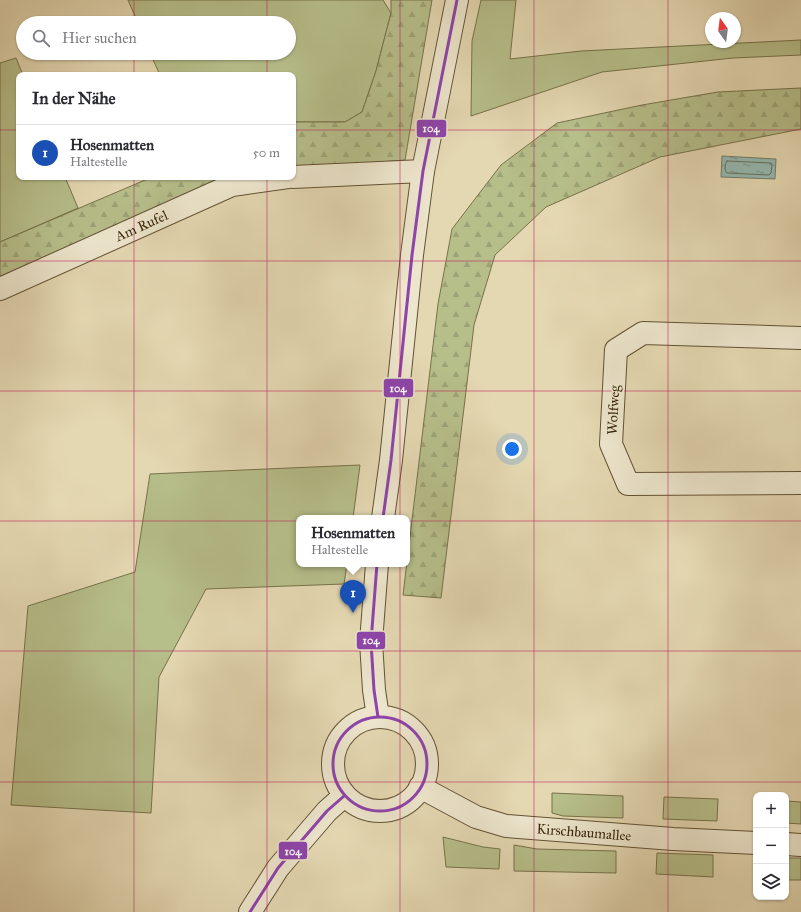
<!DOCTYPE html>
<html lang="de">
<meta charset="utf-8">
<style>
body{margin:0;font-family:"IM FELL Great Primer",serif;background:#f2f2f3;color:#2b2b33}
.controls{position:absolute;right:12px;bottom:12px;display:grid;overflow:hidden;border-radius:8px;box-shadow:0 1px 3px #0004}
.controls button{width:36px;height:36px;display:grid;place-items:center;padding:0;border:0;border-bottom:1px solid #e1e1e2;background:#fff;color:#2b2b33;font:20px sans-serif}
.compass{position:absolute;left:705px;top:12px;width:36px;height:36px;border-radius:50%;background:#fff;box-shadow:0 1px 3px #0004;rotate:346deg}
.you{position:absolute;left:512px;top:449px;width:14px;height:14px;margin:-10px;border:3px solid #fff;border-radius:50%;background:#1a73e8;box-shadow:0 0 0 6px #1a73e833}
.badge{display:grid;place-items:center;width:26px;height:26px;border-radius:50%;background:#8f2418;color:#fff;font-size:13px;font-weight:700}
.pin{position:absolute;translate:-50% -33px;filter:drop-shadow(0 1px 2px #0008)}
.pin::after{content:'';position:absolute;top:21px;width:14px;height:12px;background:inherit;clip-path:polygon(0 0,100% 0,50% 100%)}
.popup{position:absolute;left:296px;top:515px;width:114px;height:52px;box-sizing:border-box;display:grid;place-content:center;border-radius:8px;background:#fff;filter:drop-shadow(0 1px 3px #0005);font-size:13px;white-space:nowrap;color:#7c7c81}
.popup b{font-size:15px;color:#2b2b33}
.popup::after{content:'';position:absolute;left:50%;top:100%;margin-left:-8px;border:8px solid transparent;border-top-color:#fff}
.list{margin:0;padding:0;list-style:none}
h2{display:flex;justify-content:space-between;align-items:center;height:52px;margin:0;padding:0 16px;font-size:17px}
h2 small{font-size:13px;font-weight:400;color:#7c7c81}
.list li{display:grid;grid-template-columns:26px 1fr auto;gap:12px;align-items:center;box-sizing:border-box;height:56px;padding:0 16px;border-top:1px solid #e1e1e2}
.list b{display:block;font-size:15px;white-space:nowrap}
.list p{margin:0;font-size:13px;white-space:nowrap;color:#7c7c81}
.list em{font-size:13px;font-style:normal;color:#7c7c81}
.icon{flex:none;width:22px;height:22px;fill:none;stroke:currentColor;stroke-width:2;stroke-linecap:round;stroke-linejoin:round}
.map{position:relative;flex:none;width:801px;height:912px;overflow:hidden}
.search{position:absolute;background:#fff;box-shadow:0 1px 3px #0004;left:16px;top:16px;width:280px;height:44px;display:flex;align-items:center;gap:10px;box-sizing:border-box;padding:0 14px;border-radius:22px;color:#7c7c81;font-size:15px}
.panel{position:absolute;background:#fff;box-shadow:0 1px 3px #0004;left:16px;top:72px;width:280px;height:108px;border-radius:8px}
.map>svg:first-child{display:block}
.green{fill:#b6be8a;stroke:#77724a}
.forest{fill:url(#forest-firs);stroke:#77724a}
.water{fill:url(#water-ripples);stroke:#707e6e}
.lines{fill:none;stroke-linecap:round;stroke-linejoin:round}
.shore{stroke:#676f5e;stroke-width:1}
.minor-casing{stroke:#635234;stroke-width:24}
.minor{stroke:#ede6cd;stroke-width:22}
.bus-1-casing{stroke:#ede6cd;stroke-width:6}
.bus-1{stroke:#8e44ad;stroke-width:3}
.grid{fill:none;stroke:#c2185b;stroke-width:1;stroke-opacity:0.55}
.labels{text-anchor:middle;stroke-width:3.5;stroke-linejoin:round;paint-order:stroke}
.street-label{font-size:14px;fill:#38250a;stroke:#ede6cd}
.line-badge{stroke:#ede6cd;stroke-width:1.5}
.badge-label{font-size:11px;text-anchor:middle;font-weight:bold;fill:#fff}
</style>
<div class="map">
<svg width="801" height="912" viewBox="0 0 801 912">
<defs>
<pattern id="forest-firs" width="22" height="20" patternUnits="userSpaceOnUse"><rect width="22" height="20" fill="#b6be8a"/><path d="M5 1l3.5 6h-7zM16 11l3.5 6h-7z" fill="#9da376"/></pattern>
<pattern id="water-ripples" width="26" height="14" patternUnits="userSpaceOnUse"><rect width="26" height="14" fill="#96b9b1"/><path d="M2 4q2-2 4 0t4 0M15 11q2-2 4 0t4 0" fill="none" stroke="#7b968e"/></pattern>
</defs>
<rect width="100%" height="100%" fill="#e4d8b2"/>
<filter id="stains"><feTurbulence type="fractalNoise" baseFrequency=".005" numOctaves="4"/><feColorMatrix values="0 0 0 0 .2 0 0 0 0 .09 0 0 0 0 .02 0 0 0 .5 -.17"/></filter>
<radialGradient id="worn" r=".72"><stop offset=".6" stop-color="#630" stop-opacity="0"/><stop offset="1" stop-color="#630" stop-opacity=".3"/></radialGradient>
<path class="green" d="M 128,0 L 383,0 L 391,13 L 376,71 L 362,112 L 345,122 L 293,122 L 293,75 L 160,75 L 150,53 L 289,53 L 289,23 L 138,23 Z
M 481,0 L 516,0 L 510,59 L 581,51 L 801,40 L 801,55 L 733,58 L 602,72 L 471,116 L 472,41 Z
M 16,58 L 23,75 L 19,75 L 19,177 L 65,177 L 78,208 L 0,242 L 0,63 Z
M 360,465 L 353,518 L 299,518 L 299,564 L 347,564 L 344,584 L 206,589 L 159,677 L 151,813 L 11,805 L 28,606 L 135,572 L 150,474 Z
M 552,793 L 623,796 L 623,818 L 563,816 L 552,813 Z
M 664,797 L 718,799 L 717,821 L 663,819 Z
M 786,801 L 801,802 L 801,824 L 786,823 Z
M 443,837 L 483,847 L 500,849 L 499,869 L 446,867 Z
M 514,845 L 537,849 L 616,851 L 616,873 L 514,871 Z
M 657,853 L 713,855 L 713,877 L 656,874 Z
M 786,858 L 801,858 L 801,880 L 786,880 Z"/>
<path class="forest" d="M 391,0 L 432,0 L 405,160 L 293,169 L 293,122 L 345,122 L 362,112 L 376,71 L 391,13 Z
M 801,88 L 801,129 L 660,157 L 546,207 L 495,255 L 474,325 L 441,598 L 403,595 L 438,304 L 452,229 L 501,165 L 557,123 L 642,105 L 718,92 Z
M 152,177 L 231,177 L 0,278 L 0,242 Z"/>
<path class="water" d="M 722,156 L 776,159 L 775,179 L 721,177 Z"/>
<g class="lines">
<path class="shore" d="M 727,161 L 771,163 L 772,165 L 771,173 L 769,175 L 727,173 C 724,171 725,163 727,161 Z"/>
<g class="minor-casing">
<g id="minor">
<path d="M 293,177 L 423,171"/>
<path id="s1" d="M 0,289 L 232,185 L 288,177"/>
<path d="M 801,338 L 643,333 L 616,350 L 611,444 L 628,484 L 801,483"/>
<path d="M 383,518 L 391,460 L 412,255 L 423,171 L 457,0"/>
<path d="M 377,564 L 371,642 L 374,690 L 378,717"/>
<circle cx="380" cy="764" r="47"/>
<path id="s2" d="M 420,787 L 476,817 L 506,826 L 673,839 L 756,843"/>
<path d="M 786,844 L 801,845"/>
<path d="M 250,912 L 278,868 L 327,811 L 344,796"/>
</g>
</g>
<use href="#minor" class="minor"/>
<g class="bus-1-casing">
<path id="bus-1" d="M 383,518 L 391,460 L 412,255 L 423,171 L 457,0
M 377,564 L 371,642 L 374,690 L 378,717
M333 764a47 47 0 1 1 94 0a47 47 0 1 1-94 0Z
M 250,912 L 278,868 L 327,811 L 344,796"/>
</g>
<use href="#bus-1" class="bus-1"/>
</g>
<path class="grid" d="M 134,0 L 134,23M 267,0 L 267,23M 400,0 L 400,912M 534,0 L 534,912M 668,0 L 668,912M 134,53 L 134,75M 267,53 L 267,75M 0,130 L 19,130M 293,130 L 801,130M 134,177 L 134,912M 267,177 L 267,912M 0,261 L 801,261M 0,391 L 801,391M 0,521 L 801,521M 0,651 L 801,651M 0,782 L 801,782"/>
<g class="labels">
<g class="street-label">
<text dy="5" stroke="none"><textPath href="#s1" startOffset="155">Am Rufel</textPath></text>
<text transform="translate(613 410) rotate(-87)" y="5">Wolfweg</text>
<text dy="5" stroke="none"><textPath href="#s2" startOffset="173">Kirschbaumallee</textPath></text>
</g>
</g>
<g class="line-badge">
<rect x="416" y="119" width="31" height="19" rx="4" fill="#8e44ad"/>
<rect x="383" y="378" width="31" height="20" rx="4" fill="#8e44ad"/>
<rect x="356" y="631" width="30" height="19" rx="4" fill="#8e44ad"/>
<rect x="278" y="841" width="30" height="19" rx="4" fill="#8e44ad"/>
</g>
<g class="badge-label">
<text x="431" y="132">104</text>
<text x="398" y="392">104</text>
<text x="371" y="644">104</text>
<text x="293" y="855">104</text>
</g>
<rect width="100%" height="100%" filter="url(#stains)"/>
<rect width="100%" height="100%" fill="url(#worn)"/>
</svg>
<div class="controls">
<button>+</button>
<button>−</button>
<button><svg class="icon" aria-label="layers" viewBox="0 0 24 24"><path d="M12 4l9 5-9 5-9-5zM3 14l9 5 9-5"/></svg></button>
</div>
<svg class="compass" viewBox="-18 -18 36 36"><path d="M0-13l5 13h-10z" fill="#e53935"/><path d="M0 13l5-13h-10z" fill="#7c7c81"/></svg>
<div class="you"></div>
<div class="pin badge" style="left:353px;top:613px;background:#1a4fb4">1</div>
<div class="popup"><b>Hosenmatten</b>Haltestelle</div>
<div class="search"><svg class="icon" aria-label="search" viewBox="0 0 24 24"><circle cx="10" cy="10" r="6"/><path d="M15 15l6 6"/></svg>Hier suchen</div>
<section class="panel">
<h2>In der Nähe<small></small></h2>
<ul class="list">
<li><span class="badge" style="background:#1a4fb4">1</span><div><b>Hosenmatten</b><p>Haltestelle</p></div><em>50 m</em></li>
</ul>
</section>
</div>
